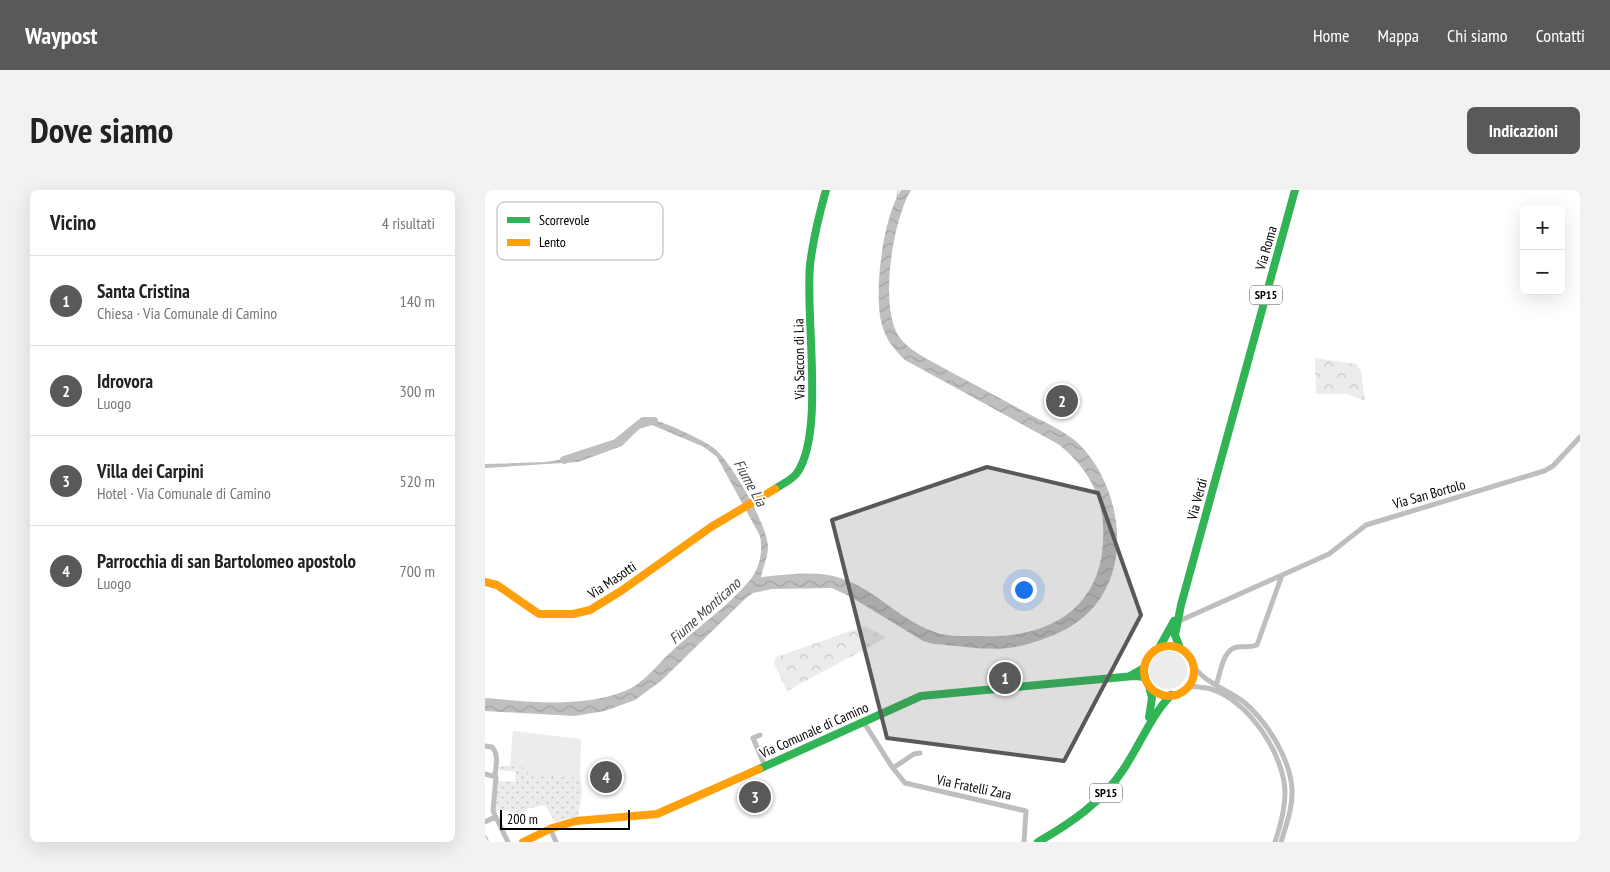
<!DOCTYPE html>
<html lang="it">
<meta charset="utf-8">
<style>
body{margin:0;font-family:"PT Sans Narrow",sans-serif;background:#f2f2f2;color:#222}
.controls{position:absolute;right:15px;top:15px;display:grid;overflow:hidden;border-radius:8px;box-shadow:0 5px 20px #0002}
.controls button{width:45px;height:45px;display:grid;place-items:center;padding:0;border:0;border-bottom:1px solid #e0e0e0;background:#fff;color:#222;font:25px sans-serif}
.scale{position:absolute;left:15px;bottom:12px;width:130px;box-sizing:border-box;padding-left:5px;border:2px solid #000;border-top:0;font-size:14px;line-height:18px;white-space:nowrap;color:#000;-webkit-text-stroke:4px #fff;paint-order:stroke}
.you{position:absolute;left:538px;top:399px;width:18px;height:18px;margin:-12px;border:4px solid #fff;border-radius:50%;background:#1a73e8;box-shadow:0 0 0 8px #1a73e833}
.badge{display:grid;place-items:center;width:32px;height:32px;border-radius:50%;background:#595959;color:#fff;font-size:16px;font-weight:700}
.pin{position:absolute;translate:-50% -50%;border:2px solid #fff;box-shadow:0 1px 5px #0006}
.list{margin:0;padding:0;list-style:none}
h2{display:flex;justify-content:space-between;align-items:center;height:65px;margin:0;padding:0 20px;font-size:21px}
h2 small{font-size:16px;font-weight:400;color:#767676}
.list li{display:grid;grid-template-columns:32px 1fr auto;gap:15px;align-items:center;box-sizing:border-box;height:90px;padding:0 20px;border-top:1px solid #e0e0e0}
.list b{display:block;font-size:19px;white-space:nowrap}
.list p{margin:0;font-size:16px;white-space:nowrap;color:#767676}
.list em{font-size:16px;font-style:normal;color:#767676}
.map{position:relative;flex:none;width:1095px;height:652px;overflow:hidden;border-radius:8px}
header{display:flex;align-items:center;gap:30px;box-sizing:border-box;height:70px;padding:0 25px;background:#595959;color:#fff}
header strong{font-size:24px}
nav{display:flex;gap:28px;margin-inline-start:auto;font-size:18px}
.intro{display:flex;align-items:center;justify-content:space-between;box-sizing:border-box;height:120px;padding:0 30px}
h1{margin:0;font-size:35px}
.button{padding:12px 22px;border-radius:8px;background:#595959;color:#fff;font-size:18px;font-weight:700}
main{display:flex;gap:30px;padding:0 30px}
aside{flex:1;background:#fff;border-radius:8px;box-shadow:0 5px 20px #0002}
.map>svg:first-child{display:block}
.grass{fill:#ececec}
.forest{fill:url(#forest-crowns)}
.park{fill:url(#park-dots)}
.water{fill:url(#water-waves)}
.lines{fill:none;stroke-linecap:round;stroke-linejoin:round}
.stream{stroke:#bfbfbf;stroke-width:1}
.river{stroke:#bfbfbf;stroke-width:8}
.street{stroke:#bebebe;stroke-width:5}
.fast{stroke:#30b455;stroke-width:8}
.slow{stroke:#ff9f0a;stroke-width:8}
.marked{fill:#595959;fill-opacity:0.2;stroke:#595959;stroke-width:4;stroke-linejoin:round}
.labels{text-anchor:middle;stroke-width:4;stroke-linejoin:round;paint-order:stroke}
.shield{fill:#fff;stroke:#4c4c4c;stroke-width:1}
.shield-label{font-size:12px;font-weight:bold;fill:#000}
.street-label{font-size:14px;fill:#000;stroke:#fff}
.water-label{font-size:15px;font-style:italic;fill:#444;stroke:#fff}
.key{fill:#fff;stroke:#b2b2b2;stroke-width:1}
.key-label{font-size:14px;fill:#000}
</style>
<header>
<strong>Waypost</strong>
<nav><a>Home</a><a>Mappa</a><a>Chi siamo</a><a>Contatti</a></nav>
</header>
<div class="intro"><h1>Dove siamo</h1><a class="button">Indicazioni</a></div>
<main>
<aside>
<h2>Vicino<small>4 risultati</small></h2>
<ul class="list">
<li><span class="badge">1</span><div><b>Santa Cristina</b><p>Chiesa · Via Comunale di Camino</p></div><em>140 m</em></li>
<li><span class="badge">2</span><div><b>Idrovora</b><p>Luogo</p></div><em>300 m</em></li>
<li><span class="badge">3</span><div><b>Villa dei Carpini</b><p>Hotel · Via Comunale di Camino</p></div><em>520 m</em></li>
<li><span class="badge">4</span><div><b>Parrocchia di san Bartolomeo apostolo</b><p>Luogo</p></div><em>700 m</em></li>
</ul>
</aside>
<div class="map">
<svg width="1095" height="652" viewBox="0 0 1095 652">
<defs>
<pattern id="forest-crowns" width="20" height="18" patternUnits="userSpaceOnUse" patternTransform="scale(1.25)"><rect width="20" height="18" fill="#ececec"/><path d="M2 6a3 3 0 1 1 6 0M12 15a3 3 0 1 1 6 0" fill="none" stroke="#c9c9c9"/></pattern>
<pattern id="park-dots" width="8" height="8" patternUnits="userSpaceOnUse" patternTransform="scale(1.25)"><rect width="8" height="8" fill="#ececec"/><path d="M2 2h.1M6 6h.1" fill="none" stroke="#c9c9c9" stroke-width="1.8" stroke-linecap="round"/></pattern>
<pattern id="water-waves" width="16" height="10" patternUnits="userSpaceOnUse" patternTransform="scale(1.25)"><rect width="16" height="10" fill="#bfbfbf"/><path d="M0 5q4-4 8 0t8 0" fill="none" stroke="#a2a2a2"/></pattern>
</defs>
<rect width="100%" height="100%" fill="#fff"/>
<path class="grass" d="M664 480a19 19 0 1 1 38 0a19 19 0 1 1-38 0Z
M 28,541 L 96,549 L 95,582 L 86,588 L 41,582 L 41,578 L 25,575 Z"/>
<path class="forest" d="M 830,168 L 871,174 L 876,181 L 880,211 L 862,204 L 831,204 Z
M 380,436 L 401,448 L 302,501 L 289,473 L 291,467 Z"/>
<path class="park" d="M 26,575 L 41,578 L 41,582 L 86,588 L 95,582 L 97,605 L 93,626 L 70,632 L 60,615 L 40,619 L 40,623 C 30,626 20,617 10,622 L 13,591 L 30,592 L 31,582 L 14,580 L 13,577 Z"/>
<path class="water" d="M 416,0 L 426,0 C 408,30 393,118 415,148 C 422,157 432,163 442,169 C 475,187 509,205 542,223 C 559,232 580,241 594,254 C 639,299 650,388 595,430 C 580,442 558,450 539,455 C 511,463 478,456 449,454 L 438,451 L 366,407 L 347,398 L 287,399 L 268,403 L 260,409 L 176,491 L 150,510 L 120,521 L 89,526 L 0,521 L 0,508 C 46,512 96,518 140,501 C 158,494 172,475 186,462 C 211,438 244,416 265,390 C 275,378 278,361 275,346 L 232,267 L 219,257 L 167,235 L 154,239 L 137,256 L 93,272 L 0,278 L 0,274 L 60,272 L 93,267 L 125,257 L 140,249 L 164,229 C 176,230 221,251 230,259 C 246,272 283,336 283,357 C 283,367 278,377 276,387 C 301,385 331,380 355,388 C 388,398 414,429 447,441 C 461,447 477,446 492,446 C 567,450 623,416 618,334 C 616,301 599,274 573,254 L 420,170 C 409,159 401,150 397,135 C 388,104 398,27 416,0 Z"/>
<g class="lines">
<path class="stream" d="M 412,7 L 413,0"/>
<path class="river" d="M 79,270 L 131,253 L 158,231 L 169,231"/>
<path class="street" d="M 692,432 L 844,364 L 881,335 L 1059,281 L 1068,276 L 1095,247
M 708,475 C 720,494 743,499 760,513 C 783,533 805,569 807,599 C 808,618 801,635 796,652
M 731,495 C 736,483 737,460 752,457 C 759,456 764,458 772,455 L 797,385
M 703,496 C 710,497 718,497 726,499 C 763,510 800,565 800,603 C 800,620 795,637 790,652
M 378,531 L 407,577 L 420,593 L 541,621 L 539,652
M 275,545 L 268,548 L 280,576
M 0,556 L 7,557 C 14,565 11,575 10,585
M 408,578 L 429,564 L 435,563
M 0,584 L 11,587 L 8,621 L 23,652
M 0,632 L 10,627
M 65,638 L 71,652
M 0,648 L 2,652"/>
<path class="fast" d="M 290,299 C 297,294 307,290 312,283 C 340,243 320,127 325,75 C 328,49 334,25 341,0
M 674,458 L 689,431
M 695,458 L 690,445 L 696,415 L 810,0
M 645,486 L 659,478
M 664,496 L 667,508 L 664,527
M 274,579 L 436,506 L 649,486 L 660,487
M 553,652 C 586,633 617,612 638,580 C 655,555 665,527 686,505"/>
<path class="slow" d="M 0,392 L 12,395 L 54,424 L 88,424 L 105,420 L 136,401 L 226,337 L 290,299
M659 481a25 25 0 1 1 50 0a25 25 0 1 1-50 0Z
M 38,652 L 67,638 L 91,631 L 172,624 L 274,579"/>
</g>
<path class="marked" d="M 502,277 L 613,303 L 656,425 L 579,571 L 402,548 L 347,330 Z"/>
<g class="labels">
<g class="shield">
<rect x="765" y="95.5" width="32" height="19" rx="4"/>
<rect x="605" y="593.5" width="32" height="19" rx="4"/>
</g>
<g class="shield-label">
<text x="781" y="109">SP15</text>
<text x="621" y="607">SP15</text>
</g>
<g class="street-label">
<text transform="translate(781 58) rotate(-74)" y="5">Via Roma</text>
<text transform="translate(314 169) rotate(-91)" y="5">Via Saccon di Lia</text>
<text transform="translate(944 304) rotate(-16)" y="5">Via San Bortolo</text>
<text transform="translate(712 309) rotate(-75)" y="5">Via Verdi</text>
<text transform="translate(127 390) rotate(-34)" y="5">Via Masotti</text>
<text transform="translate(329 540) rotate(-24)" y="5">Via Comunale di Camino</text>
<text transform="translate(489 597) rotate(12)" y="5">Via Fratelli Zara</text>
</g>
<g class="water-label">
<text transform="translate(265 293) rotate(61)" y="5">Fiume Lia</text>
<text transform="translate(220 421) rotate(-42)" y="5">Fiume Monticano</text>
</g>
</g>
<rect x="12" y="12" width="166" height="58" rx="8" class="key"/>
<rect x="22" y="27" width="23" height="6" fill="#30b455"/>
<rect x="22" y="49" width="23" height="7" fill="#ff9f0a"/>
<g class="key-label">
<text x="54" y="35">Scorrevole</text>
<text x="54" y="57">Lento</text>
</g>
</svg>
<div class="controls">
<button>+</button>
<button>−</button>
</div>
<div class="scale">200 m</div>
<div class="you"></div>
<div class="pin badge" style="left:520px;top:488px">1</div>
<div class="pin badge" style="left:577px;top:211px">2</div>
<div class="pin badge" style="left:270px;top:607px">3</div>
<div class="pin badge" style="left:121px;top:587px">4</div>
</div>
</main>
